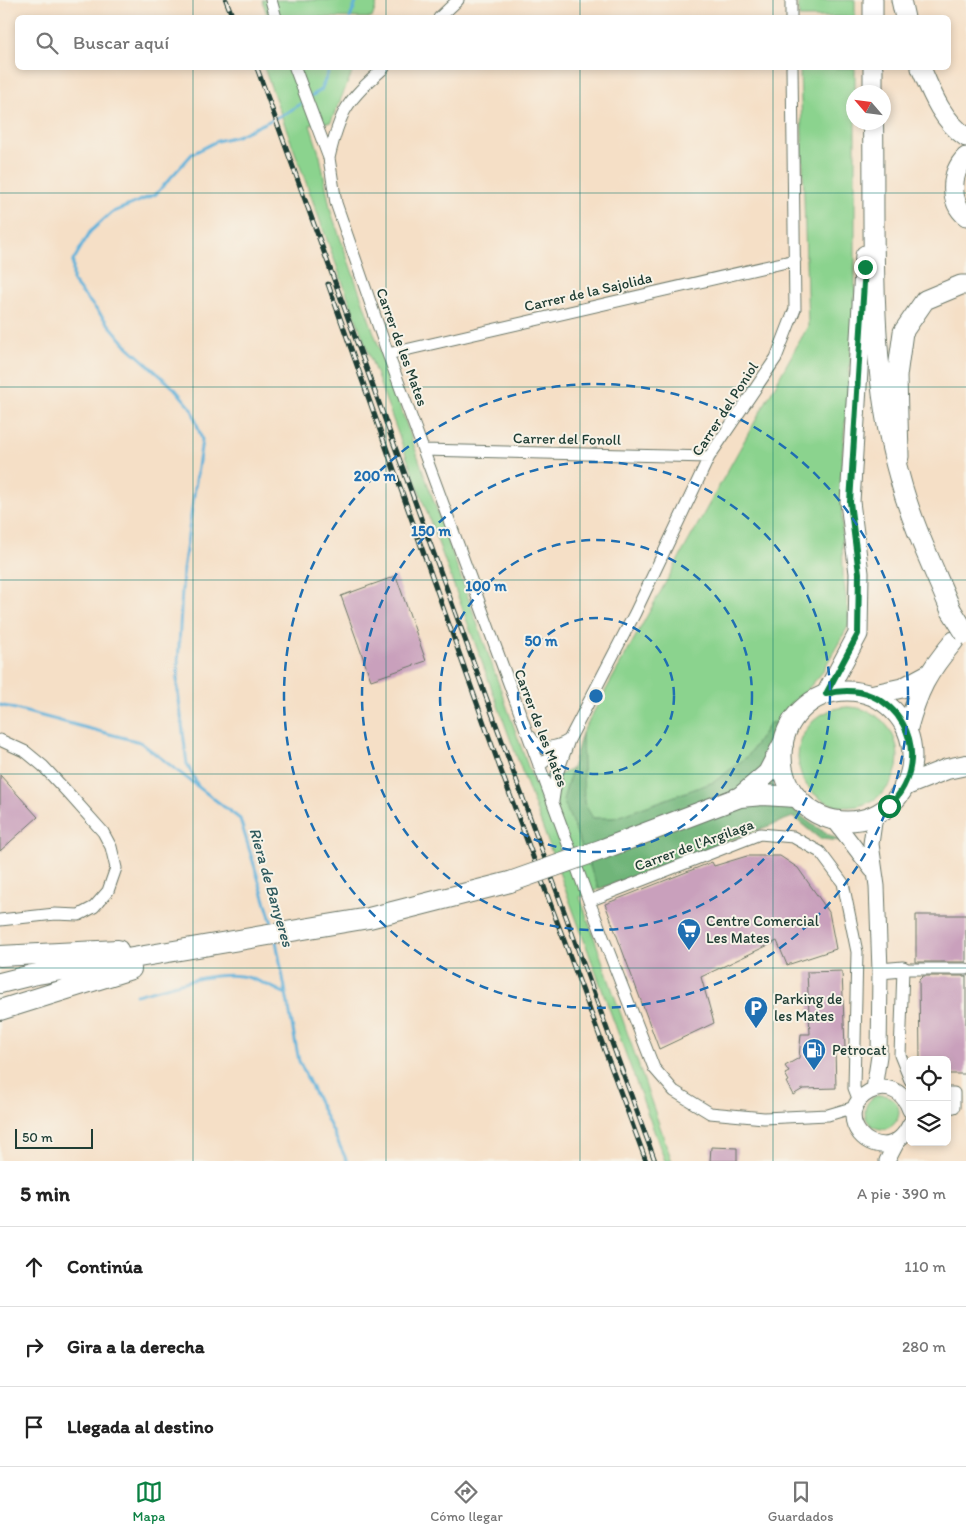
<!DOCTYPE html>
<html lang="es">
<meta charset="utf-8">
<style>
body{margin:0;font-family:Itim,sans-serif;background:#f6f6f6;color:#222}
.controls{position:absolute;right:15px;bottom:15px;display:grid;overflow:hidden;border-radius:8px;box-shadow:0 2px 8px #0003}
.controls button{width:45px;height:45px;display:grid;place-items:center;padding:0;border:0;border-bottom:1px solid #e0e0e0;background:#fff;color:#222;font:25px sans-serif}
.compass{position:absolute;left:846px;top:85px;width:45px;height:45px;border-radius:50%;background:#fff;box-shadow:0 2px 8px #0003;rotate:298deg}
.scale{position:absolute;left:15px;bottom:12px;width:78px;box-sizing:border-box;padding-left:5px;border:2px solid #1f3d34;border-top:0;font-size:14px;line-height:18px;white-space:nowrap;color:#1f3d34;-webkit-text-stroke:4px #f7f3e8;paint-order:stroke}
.stop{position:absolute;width:15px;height:15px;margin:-11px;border:4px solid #0b8043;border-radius:50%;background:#fff}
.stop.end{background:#0b8043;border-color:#fff;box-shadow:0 1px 5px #0008}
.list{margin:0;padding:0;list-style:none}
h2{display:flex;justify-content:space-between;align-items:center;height:65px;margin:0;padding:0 20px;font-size:21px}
h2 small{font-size:16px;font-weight:400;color:#767676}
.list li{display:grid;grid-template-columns:32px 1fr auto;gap:15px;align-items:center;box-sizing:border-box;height:80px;padding:0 20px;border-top:1px solid #e0e0e0}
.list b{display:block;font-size:19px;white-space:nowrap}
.list em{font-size:16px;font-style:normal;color:#767676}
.icon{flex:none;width:28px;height:28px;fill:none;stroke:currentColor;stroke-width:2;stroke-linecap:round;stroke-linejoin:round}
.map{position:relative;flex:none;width:966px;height:1161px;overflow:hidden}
.search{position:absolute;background:#fff;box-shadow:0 2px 8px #0003;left:15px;right:15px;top:15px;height:55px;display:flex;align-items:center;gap:12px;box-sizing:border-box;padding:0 18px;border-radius:8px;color:#767676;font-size:19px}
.sheet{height:305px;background:#fff}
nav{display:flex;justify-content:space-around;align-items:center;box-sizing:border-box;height:70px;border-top:1px solid #e0e0e0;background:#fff;font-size:14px;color:#767676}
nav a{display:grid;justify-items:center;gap:2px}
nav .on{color:#0b8043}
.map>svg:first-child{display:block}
.green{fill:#8bd38e;stroke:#558861}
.forest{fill:#70b579;stroke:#487956}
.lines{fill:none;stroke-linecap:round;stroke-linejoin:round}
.stream{stroke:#5fb1da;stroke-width:3}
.building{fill:#c9a0bc}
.minor-casing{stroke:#6a7667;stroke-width:13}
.tertiary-casing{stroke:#6a7667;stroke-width:17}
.primary-casing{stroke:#6a7667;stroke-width:21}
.trunk-casing{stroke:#6a7667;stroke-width:22}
.minor{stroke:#fff;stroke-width:11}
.tertiary{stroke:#fff;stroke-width:15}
.primary{stroke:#fff;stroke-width:19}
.trunk{stroke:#fff;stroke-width:20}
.rail-casing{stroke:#1f3d34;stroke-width:5}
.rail{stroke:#f7f3e8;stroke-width:3;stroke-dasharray:9;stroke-linecap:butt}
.trunk-bridge-casing{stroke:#6a7667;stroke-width:22;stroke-linecap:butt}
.trunk-bridge{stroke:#fff;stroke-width:20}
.route{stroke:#0b8043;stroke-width:6}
.grid{fill:none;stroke:#0f766e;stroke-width:1;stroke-opacity:0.55}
.ring{fill:none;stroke:#1f6fb2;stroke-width:2.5;stroke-dasharray:9 6}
.labels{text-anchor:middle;stroke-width:4;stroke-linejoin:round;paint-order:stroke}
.street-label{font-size:15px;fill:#1f3d34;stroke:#f7f3e8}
.poi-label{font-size:15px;fill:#1f3d34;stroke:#f7f3e8;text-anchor:start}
.water-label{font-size:16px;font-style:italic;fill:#2f5a5e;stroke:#f7f3e8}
.centre{fill:#1f6fb2;stroke:#f7f3e8;stroke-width:2.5}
.ring-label{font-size:15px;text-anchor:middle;font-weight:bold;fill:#1f6fb2;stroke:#f7f3e8;stroke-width:4;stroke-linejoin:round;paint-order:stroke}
</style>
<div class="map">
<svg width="966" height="1161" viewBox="0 0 966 1161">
<rect width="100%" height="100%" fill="#f7f3e8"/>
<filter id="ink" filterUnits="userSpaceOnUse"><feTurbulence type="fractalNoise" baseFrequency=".02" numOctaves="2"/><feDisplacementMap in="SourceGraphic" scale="10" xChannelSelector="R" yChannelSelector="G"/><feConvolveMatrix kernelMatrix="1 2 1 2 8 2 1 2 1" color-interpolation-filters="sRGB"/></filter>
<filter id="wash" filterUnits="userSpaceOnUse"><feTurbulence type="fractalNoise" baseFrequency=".0096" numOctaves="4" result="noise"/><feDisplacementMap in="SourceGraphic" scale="20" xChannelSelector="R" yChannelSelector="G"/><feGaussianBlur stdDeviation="1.12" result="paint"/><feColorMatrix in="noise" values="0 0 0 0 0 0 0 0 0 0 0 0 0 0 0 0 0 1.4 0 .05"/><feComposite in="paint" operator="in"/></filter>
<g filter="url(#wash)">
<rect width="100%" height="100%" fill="#f5dfc6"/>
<path class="green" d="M 262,0 L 378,0 L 372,18 L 268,17 Z
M 798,0 L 855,0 L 855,17 L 799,17 Z
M 264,68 L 354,68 L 331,122 L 310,125 L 320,156 L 331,212 L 535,786 L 572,769 L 563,800 L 599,889 L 580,897 L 672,1161 L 665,1161 Z
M 800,68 L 855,68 L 855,301 L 841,473 L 843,576 L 850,623 L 821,674 L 779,722 L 770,723 L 748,756 L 714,782 L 614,818 L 592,818 L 584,803 L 582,733 L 808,326 Z
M798 757a50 50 0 1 1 100 0a50 50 0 1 1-100 0Z
M865 1112a17 17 0 1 1 34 0a17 17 0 1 1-34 0Z"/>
<path class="forest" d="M 779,722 L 772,744 L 772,785 C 794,812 810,825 841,841 L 820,839 L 793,817 L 599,889 L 563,800 L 582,733 L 584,803 L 593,818 L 614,818 L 714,782 L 748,756 L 770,723 Z"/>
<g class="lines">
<path class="stream" d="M 350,18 L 357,0
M 310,97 L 321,90 L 330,68
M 0,705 L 140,742 L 240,819 L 273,927
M 198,786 L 187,764 L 177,684 L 183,570 L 202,440 L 192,409 L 175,389 L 128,347 L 73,282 L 73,261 L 90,232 L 111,213 L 156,194 L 192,154 L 217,141 L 237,136 L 286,113 L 305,101
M 276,941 L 299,1061 L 347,1161
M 136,995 C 169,987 218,968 250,978 C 262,982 274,988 286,994"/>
</g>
<g id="blocks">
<path class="building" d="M 396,576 L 426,661 L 371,680 L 341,596 Z
M 0,775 L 38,817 L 0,851 Z
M 747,856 L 780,856 L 798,868 L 829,912 L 836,949 L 787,965 L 777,941 L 701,977 L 714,1023 L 659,1049 L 605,904 L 712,862 L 714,866 Z
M 916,915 L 966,915 L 966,962 L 916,962 Z
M 842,971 L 845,1048 L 835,1048 L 836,1088 L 803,1089 L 793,1095 L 786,1082 L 789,1081 L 785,1074 L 789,1072 L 785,1066 L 799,1058 L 801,1034 L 810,1034 L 807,972 Z
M 923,976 L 966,976 L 966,1074 L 947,1074 L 947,1060 L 920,1060 L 919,980 Z
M 711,1147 L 737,1148 L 737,1161 L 710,1161 Z"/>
</g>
</g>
<g filter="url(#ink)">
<use href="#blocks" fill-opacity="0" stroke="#6a7667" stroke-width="1"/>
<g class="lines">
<g class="minor-casing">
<path id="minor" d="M 271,0 L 276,18
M 791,0 L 791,18
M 439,18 L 458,0
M 295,68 L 329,158 L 336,203 L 388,354 L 589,901 L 654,1068 L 674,1091 L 710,1113 L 764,1118 L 828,1115 L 855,1107
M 329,158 C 340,110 347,101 384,68
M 388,354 L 795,260
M 423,450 L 709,457
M 530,736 C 539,752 556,748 569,740
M 0,740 L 26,752 L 43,766 L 70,795 L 103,832 L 111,847 L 116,868 L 108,891 L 94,907 L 79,915 L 55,914 L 0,920
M 539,766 L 563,747
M 553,801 L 557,774 L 569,740 L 635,613 L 709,457 L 776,358 L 795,309 L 792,68
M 589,901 L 760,834 L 793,837 L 820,852 L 843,883 L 857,952 L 854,1088 L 859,1101
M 910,1080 L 900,1055 L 903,969 L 966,969
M 947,1093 L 954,1093 L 954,1107 L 947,1108"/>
</g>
<g class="tertiary-casing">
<path id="tertiary" d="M 834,820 L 872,870
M 880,971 L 903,969
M 874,1089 L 879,1056 L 880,971 L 877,886 L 871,844 L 875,815
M 910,1110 C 894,1064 833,1100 860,1134 C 866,1141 875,1145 884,1145 C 897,1144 905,1135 910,1124
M 887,1161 L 898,1140"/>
</g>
<g class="primary-casing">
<path id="primary" d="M 901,0 L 905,18
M 873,18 L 873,0
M 921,68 C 932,94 942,120 966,137
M 873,92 L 873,68
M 966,157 C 950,173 949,202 966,216
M 899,457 L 897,376 L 903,332 L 925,300 L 961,285 L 966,285
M782 756a65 65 0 1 1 130 0a65 65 0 1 1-130 0Z
M 826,694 L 858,634 L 859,573 L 850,502 L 865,255
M 870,695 L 902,688 L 928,674
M 907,731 C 918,690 927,673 954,641"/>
</g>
<g class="trunk-casing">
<path id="trunk" d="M 873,91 L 873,92
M 873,122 C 875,241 867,364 900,479 C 912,524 933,567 951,610
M 904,786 L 947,769 L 966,765
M 740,797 L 768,773 L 783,744
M 603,849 L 740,797 L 763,795 L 796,797
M 0,956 L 118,950
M 0,983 L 32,975 L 369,918 L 510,882
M 0,1010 L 131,969"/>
</g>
<use href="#minor" class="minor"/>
<use href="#tertiary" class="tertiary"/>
<use href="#primary" class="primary"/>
<use href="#trunk" class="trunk"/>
<g class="rail-casing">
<path id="rail" d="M 226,0 L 233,18
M 257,68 L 655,1161
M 328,284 L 500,768 L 646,1161"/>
</g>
<use href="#rail" class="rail"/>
<g class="trunk-bridge-casing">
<path id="trunk-bridge" d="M 951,610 L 966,634
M 510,882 L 603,849"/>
</g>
<use href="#trunk-bridge" class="trunk-bridge"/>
</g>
</g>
<g class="lines" filter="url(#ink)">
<path class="route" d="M 865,267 L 850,502 L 859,573 L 858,634 L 826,694 C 896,675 940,755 889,806"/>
</g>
<path class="grid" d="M 193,0 L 193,18M 386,0 L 386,18M 580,0 L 580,18M 773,0 L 773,18M 193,68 L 193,1161M 386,68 L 386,1161M 580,68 L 580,1161M 773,68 L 773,1161M 0,193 L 966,193M 0,387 L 966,387M 0,580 L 966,580M 0,774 L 966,774M 0,968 L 966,968"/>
<g class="ring">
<circle cx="596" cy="696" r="78"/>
<circle cx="596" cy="696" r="156"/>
<circle cx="596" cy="696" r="234"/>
<circle cx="596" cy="696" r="312"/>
</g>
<defs>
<g id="supermarket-pin" transform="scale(1.25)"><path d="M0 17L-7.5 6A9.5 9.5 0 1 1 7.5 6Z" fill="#1f6fb2" stroke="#f7f3e8"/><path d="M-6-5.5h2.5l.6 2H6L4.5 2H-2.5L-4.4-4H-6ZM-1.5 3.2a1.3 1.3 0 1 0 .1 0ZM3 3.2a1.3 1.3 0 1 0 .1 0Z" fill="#fff"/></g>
<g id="parking-pin" transform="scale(1.25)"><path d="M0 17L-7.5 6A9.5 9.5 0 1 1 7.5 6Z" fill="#1f6fb2" stroke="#f7f3e8"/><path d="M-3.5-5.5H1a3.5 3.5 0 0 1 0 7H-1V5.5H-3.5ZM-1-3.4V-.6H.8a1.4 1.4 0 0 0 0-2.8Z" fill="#fff"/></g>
<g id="fuel-pin" transform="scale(1.25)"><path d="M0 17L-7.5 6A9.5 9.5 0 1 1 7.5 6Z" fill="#1f6fb2" stroke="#f7f3e8"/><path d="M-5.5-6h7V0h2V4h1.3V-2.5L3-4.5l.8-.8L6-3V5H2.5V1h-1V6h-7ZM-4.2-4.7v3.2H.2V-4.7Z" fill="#fff"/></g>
</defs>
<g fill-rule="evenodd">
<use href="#supermarket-pin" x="689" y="930"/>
<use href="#parking-pin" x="756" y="1008"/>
<use href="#fuel-pin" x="814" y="1050"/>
</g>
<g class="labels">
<g class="street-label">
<text transform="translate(588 292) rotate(-13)" y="5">Carrer de la Sajolida</text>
<text transform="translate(402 347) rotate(70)" y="5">Carrer de les Mates</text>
<text transform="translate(725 409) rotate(-57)" y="5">Carrer del Poniol</text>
<text transform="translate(567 439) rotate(1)" y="5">Carrer del Fonoll</text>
<text transform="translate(541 728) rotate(69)" y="5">Carrer de les Mates</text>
<text transform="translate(694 845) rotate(-20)" y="5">Carrer de l'Argilaga</text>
</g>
<g class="poi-label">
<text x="706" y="926">Centre Comercial<tspan x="706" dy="17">Les Mates</tspan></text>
<text x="774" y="1004">Parking de<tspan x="774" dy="17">les Mates</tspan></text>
<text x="832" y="1055">Petrocat</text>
</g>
<g class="water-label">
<text transform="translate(272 887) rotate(74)" y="6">Riera de Banyeres</text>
</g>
</g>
<circle cx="596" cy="696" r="8" class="centre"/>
<g class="ring-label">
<text x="375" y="481">200 m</text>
<text x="431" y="536">150 m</text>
<text x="486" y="591">100 m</text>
<text x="541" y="646">50 m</text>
</g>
</svg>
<div class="controls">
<button><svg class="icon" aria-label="locate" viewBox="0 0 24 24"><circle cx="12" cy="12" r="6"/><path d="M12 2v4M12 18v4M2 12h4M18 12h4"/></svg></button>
<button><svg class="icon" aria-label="layers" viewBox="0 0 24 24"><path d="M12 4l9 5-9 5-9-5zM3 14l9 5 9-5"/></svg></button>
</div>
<svg class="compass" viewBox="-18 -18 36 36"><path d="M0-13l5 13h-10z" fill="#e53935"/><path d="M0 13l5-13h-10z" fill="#767676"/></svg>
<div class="scale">50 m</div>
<div class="stop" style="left:889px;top:806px"></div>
<div class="stop end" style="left:865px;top:267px"></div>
<div class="search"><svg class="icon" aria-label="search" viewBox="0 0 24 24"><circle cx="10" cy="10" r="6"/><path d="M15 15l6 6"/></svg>Buscar aquí</div>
</div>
<section class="sheet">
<h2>5 min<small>A pie · 390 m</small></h2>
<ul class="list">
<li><svg class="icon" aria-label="ahead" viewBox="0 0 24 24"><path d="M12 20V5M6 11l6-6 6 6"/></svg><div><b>Continúa</b></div><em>110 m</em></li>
<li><svg class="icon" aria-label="right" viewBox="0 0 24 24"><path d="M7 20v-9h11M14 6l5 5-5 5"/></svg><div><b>Gira a la derecha</b></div><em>280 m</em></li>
<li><svg class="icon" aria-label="arrive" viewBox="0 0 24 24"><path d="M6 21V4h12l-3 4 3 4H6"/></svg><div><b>Llegada al destino</b></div></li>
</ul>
</section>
<nav>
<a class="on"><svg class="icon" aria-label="map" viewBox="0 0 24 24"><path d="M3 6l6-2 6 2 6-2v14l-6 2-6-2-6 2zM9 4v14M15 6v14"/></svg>Mapa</a>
<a><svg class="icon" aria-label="directions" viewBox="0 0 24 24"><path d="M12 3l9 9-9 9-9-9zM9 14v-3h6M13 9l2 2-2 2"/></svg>Cómo llegar</a>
<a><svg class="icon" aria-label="saved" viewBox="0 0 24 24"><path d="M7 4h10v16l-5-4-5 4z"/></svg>Guardados</a>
</nav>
